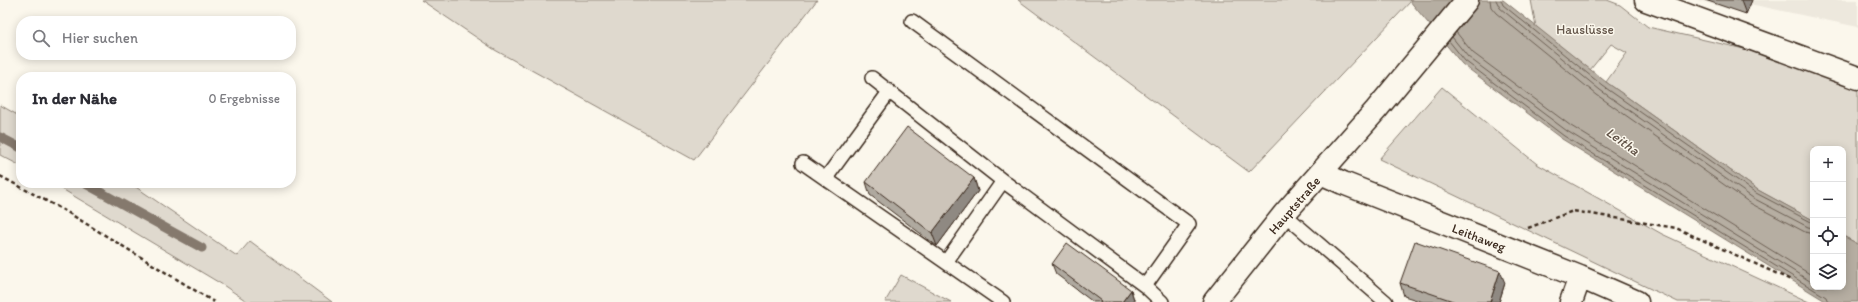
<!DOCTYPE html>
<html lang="de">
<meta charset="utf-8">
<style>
body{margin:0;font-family:Itim,sans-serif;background:#f7f7f7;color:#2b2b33}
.controls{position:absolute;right:12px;bottom:12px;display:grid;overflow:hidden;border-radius:8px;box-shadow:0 2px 10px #0003}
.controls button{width:36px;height:36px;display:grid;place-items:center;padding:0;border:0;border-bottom:1px solid #e1e1e2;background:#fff;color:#2b2b33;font:20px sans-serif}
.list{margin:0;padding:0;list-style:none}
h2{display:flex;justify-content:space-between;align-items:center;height:52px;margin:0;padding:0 16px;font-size:17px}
h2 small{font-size:13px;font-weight:400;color:#7c7c81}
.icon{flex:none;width:22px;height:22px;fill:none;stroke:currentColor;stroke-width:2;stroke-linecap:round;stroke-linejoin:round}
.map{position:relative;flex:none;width:1858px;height:302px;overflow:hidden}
.search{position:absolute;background:#fff;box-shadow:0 2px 10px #0003;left:16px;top:16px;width:280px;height:44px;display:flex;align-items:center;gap:10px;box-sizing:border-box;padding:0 14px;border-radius:16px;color:#7c7c81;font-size:15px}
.panel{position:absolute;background:#fff;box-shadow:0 2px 10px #0003;left:16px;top:72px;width:280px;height:116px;border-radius:16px}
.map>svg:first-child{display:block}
.built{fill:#ede8dd}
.green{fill:#dfd9ce;stroke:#8d8276}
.water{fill:#b6aea2;stroke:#85796d}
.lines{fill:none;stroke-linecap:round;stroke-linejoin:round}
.shore{stroke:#6c5f53;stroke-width:1}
.stream{stroke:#85796d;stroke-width:9}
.lane-casing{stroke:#3b2a1e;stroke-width:16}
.street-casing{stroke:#3b2a1e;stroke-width:25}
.primary-casing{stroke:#3b2a1e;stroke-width:25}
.path{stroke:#3b2a1e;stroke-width:2.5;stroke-dasharray:4 3;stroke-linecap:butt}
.lane{stroke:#fbf7ec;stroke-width:13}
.street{stroke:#fbf7ec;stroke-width:22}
.primary{stroke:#fbf7ec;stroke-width:22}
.wall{fill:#afa99f;stroke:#3b2a1e}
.shaded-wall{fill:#8f8982;stroke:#3b2a1e}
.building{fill:#ccc4b9;stroke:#3b2a1e}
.labels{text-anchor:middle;stroke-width:3;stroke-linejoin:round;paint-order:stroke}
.park-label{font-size:13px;fill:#64564a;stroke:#fbf7ec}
.street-label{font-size:13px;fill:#3b2a1e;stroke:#fbf7ec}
.water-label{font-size:14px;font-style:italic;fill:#605246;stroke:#fbf7ec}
</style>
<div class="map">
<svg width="1858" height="302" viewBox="0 0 1858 302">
<rect width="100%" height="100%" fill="#fbf7ec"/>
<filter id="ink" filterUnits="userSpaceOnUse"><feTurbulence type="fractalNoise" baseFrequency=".025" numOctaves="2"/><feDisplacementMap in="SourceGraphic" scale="8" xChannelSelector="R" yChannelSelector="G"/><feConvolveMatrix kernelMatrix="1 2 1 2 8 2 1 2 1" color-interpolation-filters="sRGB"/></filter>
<g filter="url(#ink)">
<path class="built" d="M 1697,0 L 1858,0 L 1858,27 L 1750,4 L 1746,14 Z"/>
<path class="green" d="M 421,0 L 817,0 L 694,160 L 495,50 Z
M 1018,0 L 1412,0 L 1249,172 Z
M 1531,0 L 1607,0 L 1620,5 L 1648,27 L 1858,75 L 1858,244 L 1843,236 L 1843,149 L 1813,149 L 1813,220 L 1758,190 L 1606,82 L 1627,53 L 1611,44 L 1590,70 L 1536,27 Z
M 1442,87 L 1537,164 L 1662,234 L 1809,302 L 1678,302 L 1379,159 Z
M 0,105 L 21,117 L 21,166 L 0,155 Z
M 52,183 L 130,183 L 237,256 L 250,241 L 332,302 L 248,302 L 223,285 Z
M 901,275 L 951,302 L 885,302 Z"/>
<path class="water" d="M 1409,0 L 1503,0 L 1606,82 L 1758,190 L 1813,220 L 1813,287 L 1843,287 L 1843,236 L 1858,244 L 1858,302 L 1827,302 L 1562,139 L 1462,64 Z"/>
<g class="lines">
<path class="shore" d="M 1490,0 L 1491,7 L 1496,13 L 1597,95 L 1750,203 L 1805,232 L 1813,234
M 1496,0 L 1500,8 L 1600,90 L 1753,198 L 1808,227 L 1813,228
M 1501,0 L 1503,5 L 1603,86 L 1756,193 L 1813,223
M 1456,32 L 1473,53 L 1571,126 L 1813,276
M 1452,37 L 1468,57 L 1567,131 L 1813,283
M 1449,41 L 1465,61 L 1564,136 L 1826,297 L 1828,302"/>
<path class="stream" d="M 0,137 L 21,148
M 84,183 L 202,248"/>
<g class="lane-casing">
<path id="lane" d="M 912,21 L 1189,224 L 1145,286
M 872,78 L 1003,181 L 1145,286 L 1162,302
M 803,163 L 1003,302
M 826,178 L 889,92
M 1284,214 L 1386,302
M 946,262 L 1003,181"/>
</g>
<g class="street-casing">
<path id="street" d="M 1646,0 L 1858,78
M 1321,173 L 1343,183 L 1580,277 L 1637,302
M 1571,302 L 1580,277"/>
</g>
<g class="primary-casing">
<path id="primary" d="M 1214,302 L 1284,214 L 1376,110 L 1467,0"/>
</g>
<path class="path" d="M 0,176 L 67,212 L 214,302
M 1528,228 L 1573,211 L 1676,228 L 1791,280"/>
<use href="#lane" class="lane"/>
<use href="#street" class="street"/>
<use href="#primary" class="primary"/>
</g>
<path class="wall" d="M 1705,0 L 1752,0 L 1746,14 Z
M 974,178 L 978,191 L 937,246 L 870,195 L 866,182 Z
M 1052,264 L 1131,290 L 1134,300 L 1133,302 L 1093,302 L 1056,274 Z
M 1400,283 L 1505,283 L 1499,302 L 1423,302 L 1404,296 Z"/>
<path class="shaded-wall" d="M 1741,0 L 1752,0 L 1746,14 L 1741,1 Z
M 974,178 L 978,191 L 937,246 L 932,233 Z
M 1500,271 L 1505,283 L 1499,302 L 1490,302 Z
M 1131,290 L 1134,300 L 1133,302 L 1122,302 Z"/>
<path class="building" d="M 907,127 L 974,178 L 932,233 L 866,182 Z
M 1415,241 L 1500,271 L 1490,302 L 1456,302 L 1400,283 Z
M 1067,243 L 1131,290 L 1122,302 L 1100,302 L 1101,301 L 1052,264 Z"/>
</g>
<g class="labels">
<g class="park-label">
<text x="1585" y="34">Hauslüsse</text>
</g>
<g class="street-label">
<text transform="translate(1294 205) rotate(-49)" y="5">Hauptstraße</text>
<text transform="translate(1479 237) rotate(21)" y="5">Leithaweg</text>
</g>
<g class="water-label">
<text transform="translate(1623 141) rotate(36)" y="5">Leitha</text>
</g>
</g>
</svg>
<div class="controls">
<button>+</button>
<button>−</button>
<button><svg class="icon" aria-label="locate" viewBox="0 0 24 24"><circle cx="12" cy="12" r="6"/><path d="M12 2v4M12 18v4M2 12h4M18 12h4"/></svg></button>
<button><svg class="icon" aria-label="layers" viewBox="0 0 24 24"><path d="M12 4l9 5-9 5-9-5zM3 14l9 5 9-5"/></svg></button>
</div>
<div class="search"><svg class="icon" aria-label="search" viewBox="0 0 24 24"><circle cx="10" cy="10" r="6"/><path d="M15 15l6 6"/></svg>Hier suchen</div>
<section class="panel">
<h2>In der Nähe<small>0 Ergebnisse</small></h2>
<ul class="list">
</ul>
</section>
</div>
